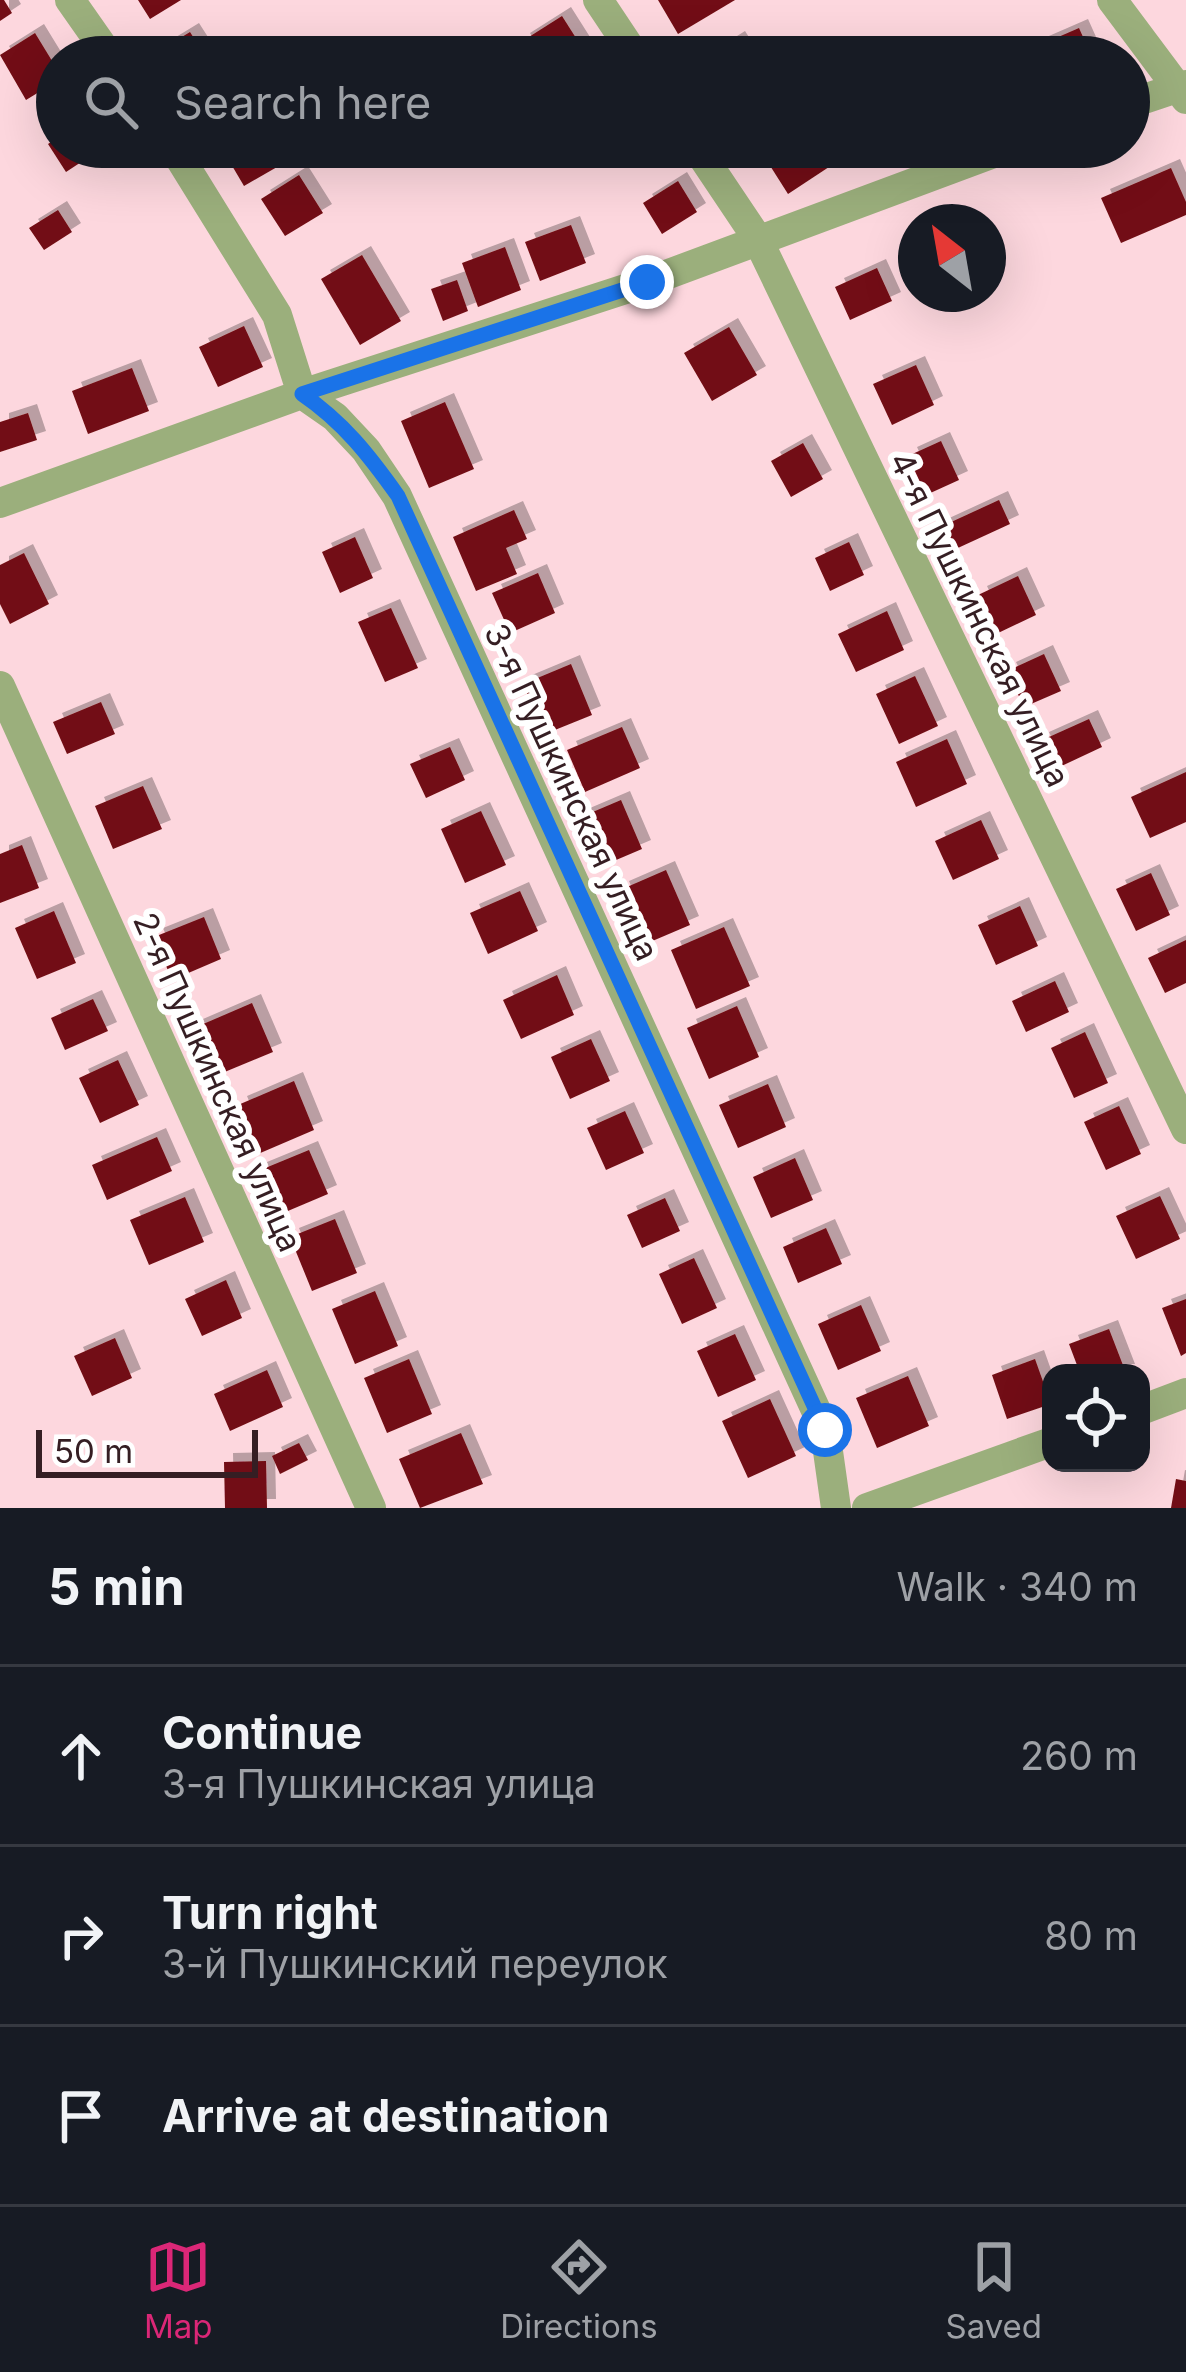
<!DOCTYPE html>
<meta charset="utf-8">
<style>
body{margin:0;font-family:Inter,sans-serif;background:#20242c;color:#f1f3f6}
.controls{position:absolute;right:36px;bottom:36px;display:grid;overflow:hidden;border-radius:24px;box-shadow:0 12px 48px #0002}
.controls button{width:108px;height:108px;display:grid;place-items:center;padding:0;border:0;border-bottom:3px solid #363941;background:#171b24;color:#f1f3f6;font:60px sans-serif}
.compass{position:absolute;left:898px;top:204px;width:108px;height:108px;border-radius:50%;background:#171b24;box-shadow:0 12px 48px #0002;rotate:329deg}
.scale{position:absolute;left:36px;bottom:30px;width:222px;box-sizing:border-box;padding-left:12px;border:6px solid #351e23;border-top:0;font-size:33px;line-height:42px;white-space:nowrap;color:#351e23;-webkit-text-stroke:9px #fff;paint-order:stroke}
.stop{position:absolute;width:36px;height:36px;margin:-27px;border:9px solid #1a73e8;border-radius:50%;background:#fff}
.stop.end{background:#1a73e8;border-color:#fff;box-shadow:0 3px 12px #0008}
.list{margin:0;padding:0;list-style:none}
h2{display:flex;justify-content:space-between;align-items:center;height:156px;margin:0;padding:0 48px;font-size:51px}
h2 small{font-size:39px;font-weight:400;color:#9ea1a6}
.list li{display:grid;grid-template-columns:78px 1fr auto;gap:36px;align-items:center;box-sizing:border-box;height:180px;padding:0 48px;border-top:3px solid #363941}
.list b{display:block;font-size:45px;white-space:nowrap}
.list p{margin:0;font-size:39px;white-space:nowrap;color:#9ea1a6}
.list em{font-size:39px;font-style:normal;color:#9ea1a6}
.icon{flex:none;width:66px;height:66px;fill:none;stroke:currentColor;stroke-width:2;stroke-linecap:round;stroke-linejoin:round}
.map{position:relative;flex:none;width:1186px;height:1508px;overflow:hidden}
.search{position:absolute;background:#171b24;box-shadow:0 12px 48px #0002;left:36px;right:36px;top:36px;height:132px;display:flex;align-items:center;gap:30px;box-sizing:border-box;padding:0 42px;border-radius:66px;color:#9ea1a6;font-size:45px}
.sheet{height:696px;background:#171b24}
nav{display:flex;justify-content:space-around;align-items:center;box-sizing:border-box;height:168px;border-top:3px solid #363941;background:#171b24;font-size:33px;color:#9ea1a6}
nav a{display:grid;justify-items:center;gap:6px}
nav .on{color:#db2777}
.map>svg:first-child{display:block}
.building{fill:#720f13;filter:url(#shadow)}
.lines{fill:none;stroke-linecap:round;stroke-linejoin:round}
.street{stroke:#9baf7c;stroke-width:30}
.route{stroke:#1a73e8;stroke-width:15}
.labels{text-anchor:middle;stroke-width:12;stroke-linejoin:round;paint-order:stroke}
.street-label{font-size:33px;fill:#351e23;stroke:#fff}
</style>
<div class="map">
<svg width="1186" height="1508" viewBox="0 0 1186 1508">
<defs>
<filter id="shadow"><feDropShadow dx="9" dy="-9" stdDeviation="0" flood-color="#0004"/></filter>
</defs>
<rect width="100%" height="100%" fill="#fdd7de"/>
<path class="building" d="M 0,0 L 4,0 L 12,13 L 0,21 Z
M 138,0 L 181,0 L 150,19 Z
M 658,0 L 735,0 L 678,34 Z
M 562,16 L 588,57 L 530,57 L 521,42 Z
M 1079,28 L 1092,57 L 1037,57 L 1033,48 Z
M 190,32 L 206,57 L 149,57 Z
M 35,33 L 57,69 L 57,81 L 26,100 L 0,55 Z
M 736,40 L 747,57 L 709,57 Z
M 57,138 L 57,147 L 104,147 L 66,172 L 48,144 Z
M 221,147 L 274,147 L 284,163 L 244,186 Z
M 772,147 L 820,147 L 832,165 L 788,194 L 762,153 Z
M 1171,168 L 1186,202 L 1186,215 L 1121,243 L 1101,198 Z
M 299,175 L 323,213 L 285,236 L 261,199 Z
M 678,181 L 697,212 L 662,234 L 643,203 Z
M 58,210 L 72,232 L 44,250 L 29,228 Z
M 571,225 L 586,263 L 540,281 L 525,242 Z
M 505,247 L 521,290 L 478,307 L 462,263 Z
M 362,255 L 401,321 L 360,345 L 321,279 Z
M 877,268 L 892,301 L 850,320 L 835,287 Z
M 457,280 L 468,311 L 443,321 L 431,289 Z
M 244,326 L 263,367 L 218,387 L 199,347 Z
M 729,327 L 757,375 L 712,401 L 684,353 Z
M 916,365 L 934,405 L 892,425 L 873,384 Z
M 132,368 L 149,411 L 88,434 L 72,391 Z
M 445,402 L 474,469 L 429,488 L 401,421 Z
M 28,413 L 37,440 L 0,452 L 0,422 Z
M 941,441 L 959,480 L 926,495 L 908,456 Z
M 803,443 L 823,479 L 791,497 L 771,461 Z
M 999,500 L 1010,524 L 947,553 L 936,529 Z
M 514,510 L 527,539 L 506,548 L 517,574 L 476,591 L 453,537 Z
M 355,537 L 373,578 L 340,593 L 322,552 Z
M 849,542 L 864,575 L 830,591 L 815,558 Z
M 24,553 L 49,604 L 10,624 L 0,604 L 0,565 Z
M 538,573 L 555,613 L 510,633 L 492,593 Z
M 1018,576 L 1036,615 L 996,634 L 978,595 Z
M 391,608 L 418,668 L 385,682 L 358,622 Z
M 887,611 L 904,650 L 856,672 L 838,634 Z
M 1044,654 L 1061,691 L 1024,707 L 1007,671 Z
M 571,664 L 592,715 L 545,734 L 523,684 Z
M 915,676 L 938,726 L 899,744 L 876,694 Z
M 101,702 L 115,734 L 67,754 L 53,722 Z
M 1089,719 L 1102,747 L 1053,770 L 1040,741 Z
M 622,727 L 640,768 L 585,792 L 567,750 Z
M 947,739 L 967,784 L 916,807 L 896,762 Z
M 450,747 L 465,780 L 426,798 L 410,764 Z
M 1186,772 L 1186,822 L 1150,838 L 1131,797 Z
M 143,786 L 162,829 L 113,849 L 95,806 Z
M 621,800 L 642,849 L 602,866 L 581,817 Z
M 481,811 L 506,865 L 465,883 L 441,829 Z
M 981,820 L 999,859 L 953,880 L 935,841 Z
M 22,845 L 39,888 L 0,903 L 0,854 Z
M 666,870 L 690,925 L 643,945 L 620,890 Z
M 1151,873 L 1170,915 L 1136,931 L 1116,889 Z
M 520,891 L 538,931 L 488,954 L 470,913 Z
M 1020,906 L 1038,946 L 996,965 L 978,925 Z
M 54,911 L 76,963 L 37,979 L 15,928 Z
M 204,917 L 221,959 L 172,980 L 154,937 Z
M 724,927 L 750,986 L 696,1009 L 671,950 Z
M 1186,940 L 1186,983 L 1165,993 L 1148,958 Z
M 557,975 L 574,1015 L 521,1039 L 503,1000 Z
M 1055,981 L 1069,1012 L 1026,1032 L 1012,1001 Z
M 93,999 L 108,1031 L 65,1050 L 51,1018 Z
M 252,1003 L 273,1052 L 215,1076 L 194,1028 Z
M 737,1006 L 759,1057 L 709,1079 L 687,1028 Z
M 1085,1032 L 1108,1083 L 1074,1098 L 1051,1048 Z
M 591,1039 L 610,1081 L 570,1099 L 551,1057 Z
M 118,1060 L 139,1105 L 100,1123 L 79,1078 Z
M 294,1081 L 314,1130 L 258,1154 L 238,1105 Z
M 768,1084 L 786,1127 L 738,1148 L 719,1105 Z
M 1119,1106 L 1141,1154 L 1106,1170 L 1084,1122 Z
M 625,1111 L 644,1153 L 606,1170 L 587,1128 Z
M 157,1137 L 172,1171 L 107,1200 L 92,1165 Z
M 309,1150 L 328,1194 L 276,1216 L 258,1171 Z
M 795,1158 L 813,1200 L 771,1218 L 753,1177 Z
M 1160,1196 L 1180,1239 L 1136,1259 L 1116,1216 Z
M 185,1197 L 204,1242 L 149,1265 L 130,1220 Z
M 665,1198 L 680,1231 L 642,1248 L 627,1215 Z
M 335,1219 L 357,1273 L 312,1291 L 290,1237 Z
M 826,1228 L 842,1264 L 798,1283 L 783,1247 Z
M 694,1258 L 717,1308 L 682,1324 L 659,1274 Z
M 226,1280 L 242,1318 L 202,1336 L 185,1299 Z
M 375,1291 L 398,1346 L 355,1364 L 332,1309 Z
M 1186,1299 L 1186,1353 L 1181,1356 L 1162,1308 Z
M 861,1305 L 881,1351 L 838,1370 L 818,1324 Z
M 1109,1329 L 1126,1373 L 1080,1373 L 1069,1344 Z
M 735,1334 L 756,1380 L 718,1397 L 697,1351 Z
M 115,1338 L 132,1378 L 92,1396 L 74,1356 Z
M 409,1359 L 432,1414 L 387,1433 L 364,1378 Z
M 1035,1359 L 1051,1404 L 1007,1419 L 992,1375 Z
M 267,1370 L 283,1407 L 230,1431 L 214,1394 Z
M 908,1376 L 929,1426 L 877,1448 L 856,1398 Z
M 770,1399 L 796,1456 L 748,1478 L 722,1421 Z
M 461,1433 L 483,1484 L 420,1508 L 399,1459 Z
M 299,1443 L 308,1460 L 280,1474 L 272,1456 Z
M 266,1461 L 267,1508 L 225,1508 L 224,1462 Z
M 1176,1479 L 1186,1481 L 1186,1508 L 1171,1508 Z"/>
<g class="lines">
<path class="street" d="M 70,0 L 110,57
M 598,0 L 636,57
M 1112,0 L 1186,99
M 1129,104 L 1186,85
M 173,147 L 277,315 L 302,394 L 335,417 L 366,450 L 397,496 L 825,1430 L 836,1508
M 696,147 L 757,238 L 1186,1129
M 0,503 L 302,394 L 647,282 L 1010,147
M 0,686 L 371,1508
M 1141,1410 L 1186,1393
M 867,1508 L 1051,1442"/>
</g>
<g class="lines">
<path class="route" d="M 647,282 L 302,394 C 343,422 369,455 398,496 L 825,1430"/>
</g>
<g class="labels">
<g class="street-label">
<text transform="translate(980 619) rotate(64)" y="12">4-я Пушкинская улица</text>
<text transform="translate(572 792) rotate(65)" y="12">3-я Пушкинская улица</text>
<text transform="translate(218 1082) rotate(66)" y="12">2-я Пушкинская улица</text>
</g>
</g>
</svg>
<div class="controls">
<button><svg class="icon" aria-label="locate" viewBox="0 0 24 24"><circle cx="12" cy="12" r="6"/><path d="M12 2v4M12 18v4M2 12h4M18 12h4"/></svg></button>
</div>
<svg class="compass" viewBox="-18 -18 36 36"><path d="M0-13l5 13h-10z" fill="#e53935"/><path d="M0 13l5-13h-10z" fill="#9ea1a6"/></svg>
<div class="scale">50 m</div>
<div class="stop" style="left:825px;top:1430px"></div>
<div class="stop end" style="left:647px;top:282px"></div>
<div class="search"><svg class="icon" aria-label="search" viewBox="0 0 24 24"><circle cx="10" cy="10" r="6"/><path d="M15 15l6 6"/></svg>Search here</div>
</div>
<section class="sheet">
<h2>5 min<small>Walk · 340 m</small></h2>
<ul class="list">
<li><svg class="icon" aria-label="ahead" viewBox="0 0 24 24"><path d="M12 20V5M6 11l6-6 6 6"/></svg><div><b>Continue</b><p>3-я Пушкинская улица</p></div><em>260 m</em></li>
<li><svg class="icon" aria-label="right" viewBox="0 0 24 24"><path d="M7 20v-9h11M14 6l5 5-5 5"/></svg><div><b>Turn right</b><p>3-й Пушкинский переулок</p></div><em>80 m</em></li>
<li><svg class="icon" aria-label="arrive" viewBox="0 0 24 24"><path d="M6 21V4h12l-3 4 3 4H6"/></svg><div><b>Arrive at destination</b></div></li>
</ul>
</section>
<nav>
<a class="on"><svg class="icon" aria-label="map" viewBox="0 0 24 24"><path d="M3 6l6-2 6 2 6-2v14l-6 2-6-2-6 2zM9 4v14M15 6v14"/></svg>Map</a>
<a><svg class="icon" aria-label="directions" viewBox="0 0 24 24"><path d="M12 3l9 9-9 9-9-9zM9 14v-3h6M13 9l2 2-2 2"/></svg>Directions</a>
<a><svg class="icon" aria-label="saved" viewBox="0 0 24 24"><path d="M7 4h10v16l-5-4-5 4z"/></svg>Saved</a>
</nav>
